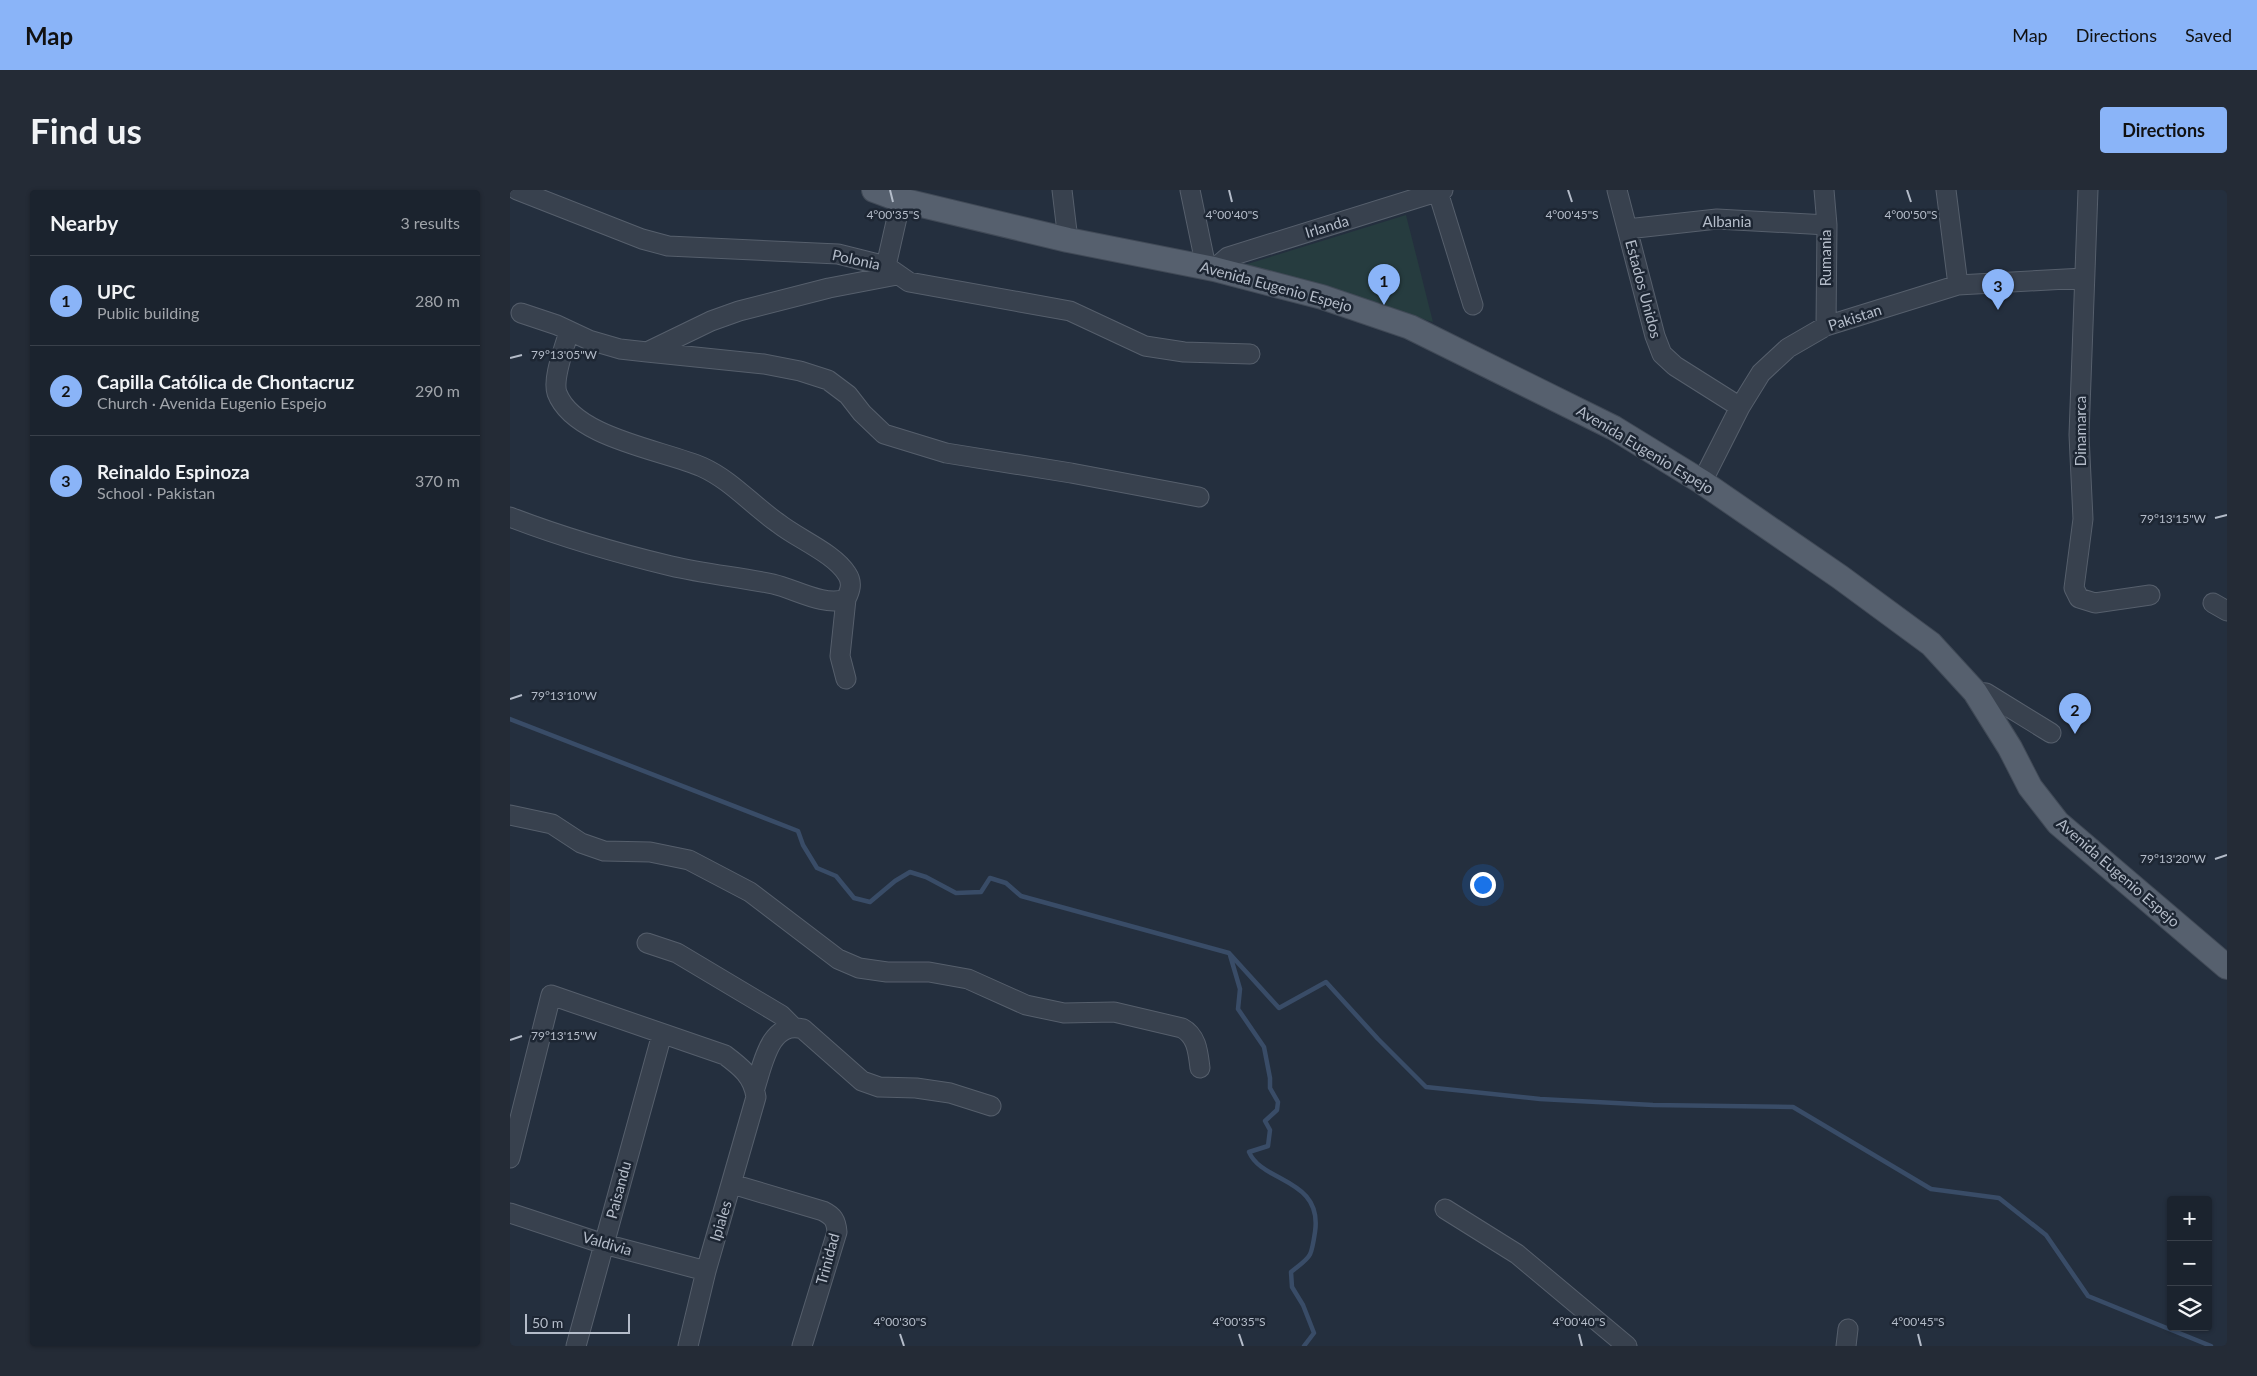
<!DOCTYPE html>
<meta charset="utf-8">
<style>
body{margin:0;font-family:Lato,sans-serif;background:#242b36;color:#f1f3f6}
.controls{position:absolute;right:15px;bottom:15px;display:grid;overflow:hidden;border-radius:5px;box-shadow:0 1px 4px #0004}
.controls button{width:45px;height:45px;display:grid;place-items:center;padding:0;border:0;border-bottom:1px solid #39404a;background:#1b232e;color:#f1f3f6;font:25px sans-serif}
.scale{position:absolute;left:15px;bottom:12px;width:105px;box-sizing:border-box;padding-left:5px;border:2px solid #b4bcc9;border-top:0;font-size:14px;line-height:18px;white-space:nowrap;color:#b4bcc9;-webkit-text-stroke:4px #1d2633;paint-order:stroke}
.you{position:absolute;left:972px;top:694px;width:18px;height:18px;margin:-12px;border:4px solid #fff;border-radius:50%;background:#1a73e8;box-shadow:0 0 0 8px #1a73e833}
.badge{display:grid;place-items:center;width:32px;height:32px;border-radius:50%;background:#8ab4f8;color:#111;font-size:16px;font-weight:700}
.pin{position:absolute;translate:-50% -41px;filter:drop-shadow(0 1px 2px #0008)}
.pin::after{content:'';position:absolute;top:26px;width:18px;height:15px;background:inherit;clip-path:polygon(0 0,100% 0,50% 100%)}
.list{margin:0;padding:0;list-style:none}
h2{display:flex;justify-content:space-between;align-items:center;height:65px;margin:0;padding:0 20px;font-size:21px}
h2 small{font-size:16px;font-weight:400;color:#a0a4aa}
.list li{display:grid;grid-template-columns:32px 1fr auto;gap:15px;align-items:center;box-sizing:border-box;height:90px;padding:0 20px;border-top:1px solid #39404a}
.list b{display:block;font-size:19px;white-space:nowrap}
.list p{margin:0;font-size:16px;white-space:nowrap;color:#a0a4aa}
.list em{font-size:16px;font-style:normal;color:#a0a4aa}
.icon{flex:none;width:28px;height:28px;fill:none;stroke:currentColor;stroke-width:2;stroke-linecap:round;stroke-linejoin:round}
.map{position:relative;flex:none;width:1717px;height:1156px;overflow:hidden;border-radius:5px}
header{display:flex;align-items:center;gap:30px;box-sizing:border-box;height:70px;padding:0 25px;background:#8ab4f8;color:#111}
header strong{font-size:24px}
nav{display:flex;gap:28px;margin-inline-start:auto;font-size:18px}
.intro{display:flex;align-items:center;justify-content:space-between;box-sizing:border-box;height:120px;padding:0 30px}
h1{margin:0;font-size:35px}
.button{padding:12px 22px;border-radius:5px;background:#8ab4f8;color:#111;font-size:18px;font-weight:700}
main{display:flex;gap:30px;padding:0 30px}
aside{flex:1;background:#1b232e;border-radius:5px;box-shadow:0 1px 4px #0004}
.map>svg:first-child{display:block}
.green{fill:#263c3f}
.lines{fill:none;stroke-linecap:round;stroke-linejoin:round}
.stream{stroke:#394c67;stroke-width:4.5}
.minor-casing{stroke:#565f6c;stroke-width:21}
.major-casing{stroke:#414a57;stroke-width:26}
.minor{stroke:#38414e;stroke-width:19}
.major{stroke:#56606e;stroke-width:24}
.ticks{fill:none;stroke:#b4bcc9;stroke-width:2}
.labels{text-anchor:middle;stroke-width:5;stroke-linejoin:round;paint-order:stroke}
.street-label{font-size:15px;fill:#b4bcc9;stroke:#1d2633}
.ticks-label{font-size:12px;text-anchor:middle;fill:#b4bcc9;stroke:#1d2633;stroke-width:5;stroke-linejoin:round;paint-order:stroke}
</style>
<header>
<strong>Map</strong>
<nav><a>Map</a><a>Directions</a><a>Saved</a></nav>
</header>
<div class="intro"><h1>Find us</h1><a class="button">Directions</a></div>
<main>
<aside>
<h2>Nearby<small>3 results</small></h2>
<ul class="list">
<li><span class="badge">1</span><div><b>UPC</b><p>Public building</p></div><em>280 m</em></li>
<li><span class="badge">2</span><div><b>Capilla Católica de Chontacruz</b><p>Church · Avenida Eugenio Espejo</p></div><em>290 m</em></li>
<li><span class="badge">3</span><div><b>Reinaldo Espinoza</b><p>School · Pakistan</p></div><em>370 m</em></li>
</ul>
</aside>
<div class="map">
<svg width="1717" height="1156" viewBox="0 0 1717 1156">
<rect width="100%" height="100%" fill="#242f3e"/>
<path class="green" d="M 896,25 L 923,132 L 731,76 Z"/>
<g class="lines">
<path class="stream" d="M 0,529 L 288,641 L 293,655 L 307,678 L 326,686 L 344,708 L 360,712 L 385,691 L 400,682 L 416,687 L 446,703 L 471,702 L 480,688 L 496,693 L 511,706 L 719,763 L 769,818 L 816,792 L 868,849 L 916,897 L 1030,909 L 1143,915 L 1283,917 L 1421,999 L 1489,1008 L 1536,1045 L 1578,1106 L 1701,1156
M 720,765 L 730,799 L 728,819 L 754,857 L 760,888 L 760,898 L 768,912 L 767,920 L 755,931 L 760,940 L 758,956 L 739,962 C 752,993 813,988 805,1042 C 801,1069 801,1066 781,1082 L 782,1097 L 793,1115 L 804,1143 L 794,1156"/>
<g class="minor-casing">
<path id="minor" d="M 7,0 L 132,49 L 158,56 L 328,64 L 376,76 L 399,92 L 560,121 L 635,156 L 674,162 L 740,164
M 552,0 L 558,50
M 680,0 L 696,77
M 1107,0 L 1145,146 L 1152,164 L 1165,176 L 1230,217
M 1314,0 L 1317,35 L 1316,136
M 1436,0 L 1448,95
M 1578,0 L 1569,245 L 1573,329 L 1564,398 L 1569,408 L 1585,413 L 1640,405
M 928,2 L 963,115
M 1117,39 L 1207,29 L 1317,35
M 376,76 L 391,10
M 704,79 L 718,67 L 933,0
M 11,123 L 47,135 L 79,150 L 110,159 L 137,162 L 201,131 L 229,121 L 319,98 L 387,85
M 137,162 L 254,174 L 290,181 L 318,190 L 338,205 L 352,223 L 374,244 L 436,263 L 561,283 L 689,307
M 1192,292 L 1230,217 L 1251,183 L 1278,158 L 1316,136 L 1448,95 L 1574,88
M 0,327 C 52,347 107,363 161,376 C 195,384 229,387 263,394 C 285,399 314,417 336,409 C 340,401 343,393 337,384 C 324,363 288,349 268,333 C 242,315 221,290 192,277 C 153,260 64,248 47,203 C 42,188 55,157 59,141
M 1703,413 L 1717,421
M 336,489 L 330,466 L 336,409
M 1465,502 L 1476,503 L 1541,543
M 0,625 L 42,634 L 71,653 L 94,661 L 140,662 L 179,670 L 240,702 L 328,769 L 349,778 L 377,782 L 419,782 L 458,789 L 516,815 L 554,823 L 604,822 L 672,838 C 687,846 688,862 690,878
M 137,753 L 167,763 L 271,825 L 282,836
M 245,898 C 253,874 260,830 293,839 L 352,891 L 369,897 L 406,898 L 440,903 L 481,916
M 0,968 L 41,805 L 215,865 C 231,877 243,886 246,907 L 196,1081 L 178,1156
M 222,994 L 313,1021 C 323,1026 326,1030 327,1042 L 292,1156
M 935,1019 L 1007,1064 L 1117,1156
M 0,1023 L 94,1054 L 196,1081
M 66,1156 L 152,844
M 1336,1156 L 1338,1139"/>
</g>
<g class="major-casing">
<path id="major" d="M 364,0 L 391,10 L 558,50 L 704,79 L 812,107 L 900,137 L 1104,238 L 1192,292 L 1330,387 L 1421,454 L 1465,502 L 1500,558 L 1520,597 L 1548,633 L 1717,777"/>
</g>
<use href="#minor" class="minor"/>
<use href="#major" class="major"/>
</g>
<path class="ticks" d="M 380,0 L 383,12M 719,0 L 722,12M 1058,0 L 1062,12M 1397,0 L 1401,12M 0,168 L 12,165M 1705,328 L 1717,325M 0,509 L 12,505M 1705,669 L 1717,665M 0,850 L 12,846M 390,1144 L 394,1156M 729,1144 L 733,1156M 1069,1144 L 1072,1156M 1408,1144 L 1411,1156"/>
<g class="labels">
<g class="street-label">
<text x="1217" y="37">Albania</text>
<text transform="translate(817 37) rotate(-17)" y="5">Irlanda</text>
<text transform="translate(1316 68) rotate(-90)" y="5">Rumania</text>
<text transform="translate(346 70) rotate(12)" y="5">Polonia</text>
<text transform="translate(766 97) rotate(15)" y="5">Avenida Eugenio Espejo</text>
<text transform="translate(1133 99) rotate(75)" y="5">Estados Unidos</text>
<text transform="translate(1345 128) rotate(-18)" y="5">Pakistan</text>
<text transform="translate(1571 241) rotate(-90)" y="5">Dinamarca</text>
<text transform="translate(1135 260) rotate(31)" y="5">Avenida Eugenio Espejo</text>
<text transform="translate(1608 683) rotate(41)" y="5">Avenida Eugenio Espejo</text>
<text transform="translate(109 1000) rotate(-75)" y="5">Paisandu</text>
<text transform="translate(211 1031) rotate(-73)" y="5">Ipiales</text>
<text transform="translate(97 1054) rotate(16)" y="5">Valdivia</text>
<text transform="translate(318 1069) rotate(-75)" y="5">Trinidad</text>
</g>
</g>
<g class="ticks-label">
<text x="383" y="29">4°00'35"S</text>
<text x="722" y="29">4°00'40"S</text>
<text x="1062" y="29">4°00'45"S</text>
<text x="1401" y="29">4°00'50"S</text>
<text x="54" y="169">79°13'05"W</text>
<text x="1663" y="333">79°13'15"W</text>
<text x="54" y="510">79°13'10"W</text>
<text x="1663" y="673">79°13'20"W</text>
<text x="54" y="850">79°13'15"W</text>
<text x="390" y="1136">4°00'30"S</text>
<text x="729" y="1136">4°00'35"S</text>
<text x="1069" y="1136">4°00'40"S</text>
<text x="1408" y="1136">4°00'45"S</text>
</g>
</svg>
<div class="controls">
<button>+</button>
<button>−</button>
<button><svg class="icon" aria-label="layers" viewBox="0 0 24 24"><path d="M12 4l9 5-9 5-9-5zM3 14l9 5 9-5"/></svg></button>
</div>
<div class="scale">50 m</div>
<div class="you"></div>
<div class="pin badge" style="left:874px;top:115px">1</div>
<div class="pin badge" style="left:1565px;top:544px">2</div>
<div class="pin badge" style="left:1488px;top:120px">3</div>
</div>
</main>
